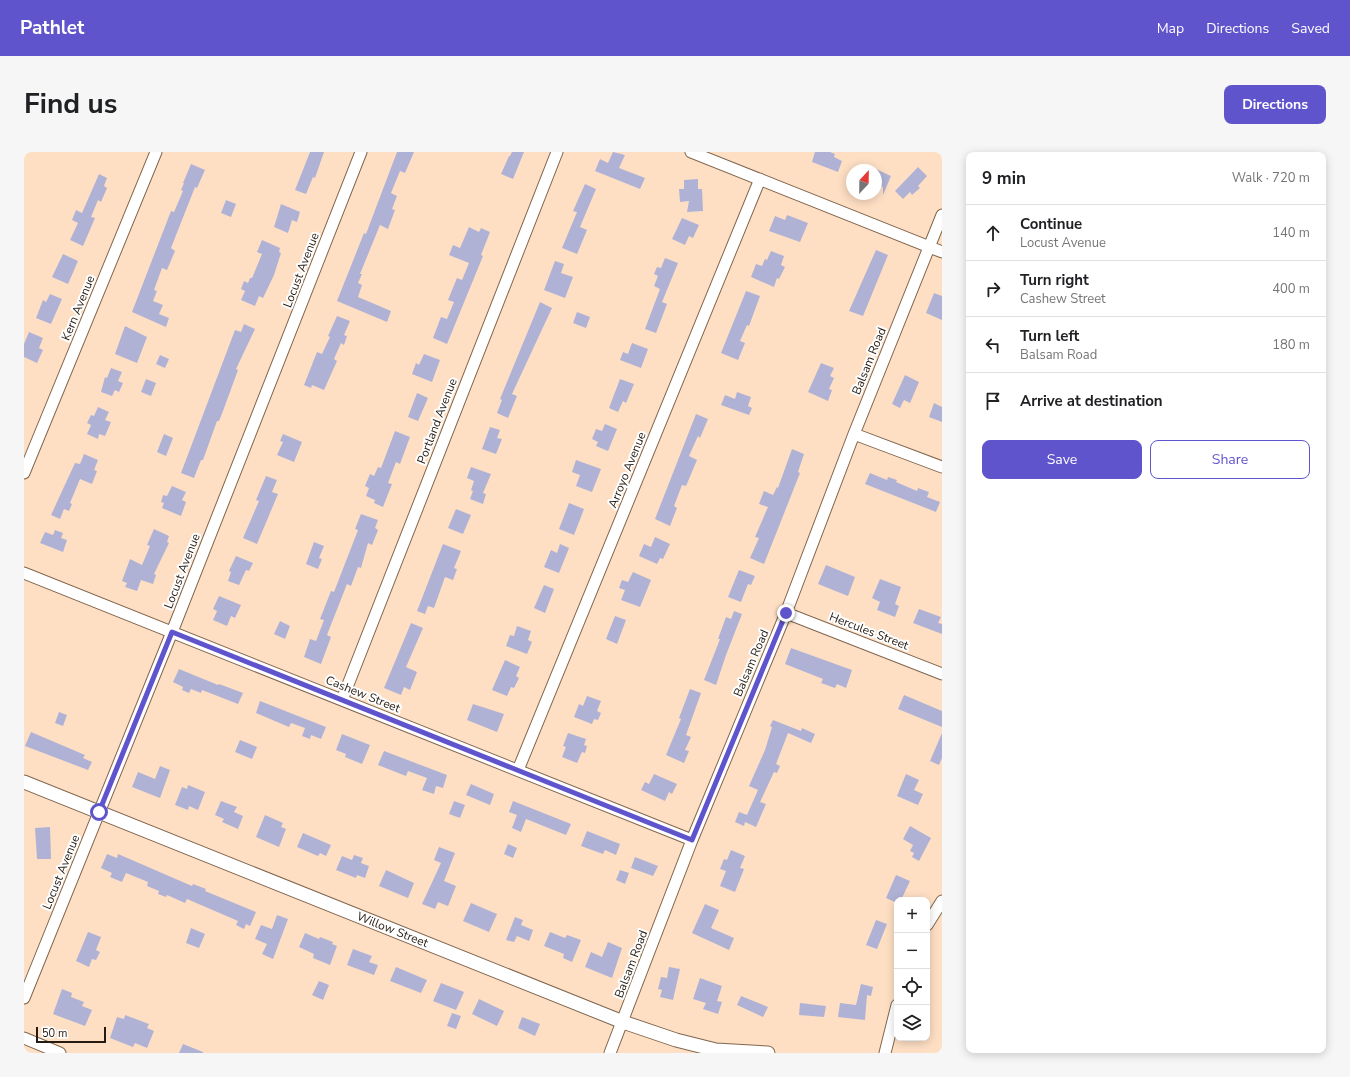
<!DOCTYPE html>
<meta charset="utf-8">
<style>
body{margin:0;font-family:"Nunito Sans",sans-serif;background:#f6f6f6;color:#202124}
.controls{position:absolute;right:12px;bottom:12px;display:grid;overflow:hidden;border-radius:8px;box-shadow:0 2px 10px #0003}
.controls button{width:36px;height:36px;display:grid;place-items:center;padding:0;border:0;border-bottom:1px solid #e0e0e0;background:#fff;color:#202124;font:20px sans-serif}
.compass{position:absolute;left:822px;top:12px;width:36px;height:36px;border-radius:50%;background:#fff;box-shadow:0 2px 10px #0003;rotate:22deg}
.scale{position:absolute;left:12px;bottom:10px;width:70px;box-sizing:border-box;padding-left:4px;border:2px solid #241a10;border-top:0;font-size:11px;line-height:14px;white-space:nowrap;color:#241a10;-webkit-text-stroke:3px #fff;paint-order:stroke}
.stop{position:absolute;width:12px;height:12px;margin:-9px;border:3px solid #6054cd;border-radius:50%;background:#fff}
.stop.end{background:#6054cd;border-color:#fff;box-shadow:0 1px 4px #0008}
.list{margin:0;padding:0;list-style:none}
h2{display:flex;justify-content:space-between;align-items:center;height:52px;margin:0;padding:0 16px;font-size:17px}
h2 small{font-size:13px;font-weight:400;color:#757577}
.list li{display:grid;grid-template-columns:26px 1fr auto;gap:12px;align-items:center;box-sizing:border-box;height:56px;padding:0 16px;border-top:1px solid #e0e0e0}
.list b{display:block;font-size:15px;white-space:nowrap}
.list p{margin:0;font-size:13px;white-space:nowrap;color:#757577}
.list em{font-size:13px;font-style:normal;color:#757577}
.actions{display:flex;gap:8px;padding:12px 16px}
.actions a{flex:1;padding:9px 0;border:1px solid #6054cd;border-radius:8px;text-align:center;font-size:14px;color:#6054cd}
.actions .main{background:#6054cd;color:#fff}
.icon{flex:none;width:22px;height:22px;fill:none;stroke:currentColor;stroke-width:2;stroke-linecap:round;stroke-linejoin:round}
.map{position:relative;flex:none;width:918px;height:901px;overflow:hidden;border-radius:8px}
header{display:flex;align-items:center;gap:24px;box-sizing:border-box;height:56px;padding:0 20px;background:#6054cd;color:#fff}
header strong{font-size:19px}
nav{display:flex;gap:22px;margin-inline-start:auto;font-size:14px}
.intro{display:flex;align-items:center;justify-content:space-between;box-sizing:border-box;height:96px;padding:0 24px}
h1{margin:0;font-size:28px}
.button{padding:10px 18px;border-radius:8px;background:#6054cd;color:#fff;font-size:14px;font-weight:700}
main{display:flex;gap:24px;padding:0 24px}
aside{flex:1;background:#fff;border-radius:8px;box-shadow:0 2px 10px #0003}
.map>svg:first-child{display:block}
.building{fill:#b0b2d5}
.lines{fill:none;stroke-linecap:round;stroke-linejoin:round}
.minor-casing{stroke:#80664e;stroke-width:13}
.tertiary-casing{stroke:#80664e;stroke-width:15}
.minor{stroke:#fff;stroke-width:11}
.tertiary{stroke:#fff;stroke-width:13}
.route{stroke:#6054cd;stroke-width:5}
.labels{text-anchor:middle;stroke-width:4;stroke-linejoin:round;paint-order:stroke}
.street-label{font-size:12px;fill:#241a10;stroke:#fff}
</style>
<header>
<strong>Pathlet</strong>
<nav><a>Map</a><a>Directions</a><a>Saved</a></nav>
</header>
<div class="intro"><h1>Find us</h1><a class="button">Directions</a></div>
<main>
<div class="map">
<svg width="918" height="901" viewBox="0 0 918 901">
<rect width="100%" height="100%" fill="#fedfc4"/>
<path class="building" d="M 286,0 L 300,0 L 291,26 L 289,25 L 282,42 L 271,38 Z
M 373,0 L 390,0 L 381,21 L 376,19 L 367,41 L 373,44 L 368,57 L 371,58 L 364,77 L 356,73 L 336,122 L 338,122 L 334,131 L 338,133 L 334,145 L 367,159 L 363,170 L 313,149 L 340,81 L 342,82 Z
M 488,0 L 500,0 L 489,27 L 477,22 L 485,4 L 486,4 Z
M 589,0 L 601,3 L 595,16 L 621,26 L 616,37 L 571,19 L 576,7 L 584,11 Z
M 791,0 L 806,0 L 811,2 L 810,5 L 818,9 L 814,20 L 788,10 Z
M 167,12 L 181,18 L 173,36 L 171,35 L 147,96 L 151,99 L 143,118 L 138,116 L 130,138 L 133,139 L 129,149 L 139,153 L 135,162 L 145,166 L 142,175 L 108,160 L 147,59 L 150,60 L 159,39 L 157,38 L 160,31 L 159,31 Z
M 894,15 L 903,24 L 894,34 L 896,36 L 888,43 L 886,40 L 879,47 L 871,39 Z
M 852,17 L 867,24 L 859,43 L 859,35 L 852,32 Z
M 75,22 L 83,26 L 80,34 L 83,36 L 77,50 L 74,48 L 67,65 L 71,66 L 59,94 L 46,88 L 54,71 L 48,68 L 52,58 L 58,61 Z
M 674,27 L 674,37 L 678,37 L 679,59 L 663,60 L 665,49 L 656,50 L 655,37 L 660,37 L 660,28 Z
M 561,32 L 572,37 L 556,75 L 563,78 L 553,102 L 538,96 L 553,60 L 549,59 Z
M 202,48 L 212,52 L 207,65 L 197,61 Z
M 257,52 L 276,60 L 273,70 L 268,68 L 264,81 L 250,75 Z
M 763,63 L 784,71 L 776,90 L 745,79 L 751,64 L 761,68 Z
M 658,66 L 675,73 L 669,86 L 665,84 L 661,93 L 648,87 Z
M 445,75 L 455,80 L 457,76 L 466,80 L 457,103 L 459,104 L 423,192 L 409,186 L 417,165 L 423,167 L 430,150 L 424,148 L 433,126 L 438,128 L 445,111 L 425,103 L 429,93 L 436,96 Z
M 238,88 L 256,96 L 255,100 L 257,101 L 250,123 L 239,146 L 235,144 L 231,154 L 217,148 L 221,139 L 217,137 L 220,129 L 224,131 L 226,126 L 228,126 L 238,102 L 233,100 Z
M 852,98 L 864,103 L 839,164 L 825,159 Z
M 747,99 L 760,104 L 757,113 L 761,115 L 755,127 L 753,126 L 750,135 L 727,125 L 732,112 L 738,114 L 741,107 L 743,108 Z
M 39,102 L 54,109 L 44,132 L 28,125 Z
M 641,106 L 654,111 L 638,150 L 643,152 L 632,181 L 621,177 L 636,137 L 630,134 L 634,124 L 630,122 L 633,115 L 637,116 Z
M 531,109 L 540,112 L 537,121 L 549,125 L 541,146 L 520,138 Z
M 722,139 L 736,144 L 725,174 L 723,173 L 716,189 L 721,191 L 714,208 L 697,201 Z
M 910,141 L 918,144 L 918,168 L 902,161 Z
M 26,142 L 38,147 L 27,172 L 12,166 L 19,148 L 22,150 Z
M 516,150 L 528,156 L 488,242 L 493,244 L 484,266 L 473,261 L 478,248 L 476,247 Z
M 553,160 L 566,165 L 562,176 L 549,171 Z
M 313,164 L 326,169 L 320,183 L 323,184 L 320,193 L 317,191 L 310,207 L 313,209 L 300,238 L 288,233 L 287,236 L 280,233 L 293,200 L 298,202 L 306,185 L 304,184 Z
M 220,172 L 231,177 L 212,217 L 214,218 L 199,259 L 195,269 L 193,269 L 179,308 L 177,308 L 170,326 L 157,321 L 211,178 L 217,180 Z
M 101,174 L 123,185 L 113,211 L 91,202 Z
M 5,180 L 19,186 L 15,196 L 19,198 L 13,211 L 0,205 L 0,192 Z
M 608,191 L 624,197 L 617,216 L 596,208 L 599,200 L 604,202 Z
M 400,202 L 416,208 L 408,230 L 388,222 L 392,211 L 395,213 Z
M 136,203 L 145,207 L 141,216 L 132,212 Z
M 797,211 L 810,216 L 806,224 L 810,226 L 805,237 L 808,238 L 804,249 L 784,240 Z
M 87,216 L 98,220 L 94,229 L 99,231 L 95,240 L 91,238 L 88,244 L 77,240 L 81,225 L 83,226 Z
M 881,223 L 895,230 L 886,251 L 880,248 L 876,256 L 868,252 Z
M 122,227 L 132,231 L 127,244 L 117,240 Z
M 596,227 L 610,232 L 602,251 L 599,249 L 594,260 L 585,256 Z
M 713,240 L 727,245 L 724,254 L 728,256 L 725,263 L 697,253 L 701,243 L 711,247 Z
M 393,241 L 404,246 L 394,269 L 384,265 Z
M 910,251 L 918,255 L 918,270 L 905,265 Z
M 74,255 L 85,260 L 81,268 L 87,270 L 81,284 L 75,282 L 74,287 L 63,282 L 67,273 L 63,271 L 67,263 L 70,264 Z
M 672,262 L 684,267 L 676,286 L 674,284 L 665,304 L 673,308 L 662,334 L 658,333 L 650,354 L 653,356 L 646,374 L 631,367 Z
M 581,272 L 593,277 L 584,299 L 572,294 L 574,290 L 568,287 L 572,277 L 578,279 Z
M 466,275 L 476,278 L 473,286 L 478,287 L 472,302 L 458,297 Z
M 371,279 L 386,285 L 376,312 L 372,310 L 364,331 L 368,332 L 359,355 L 350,351 L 351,348 L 342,344 L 345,336 L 341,334 L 346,322 L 350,324 L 354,315 L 357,316 Z
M 140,282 L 149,286 L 142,304 L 133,300 Z
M 259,282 L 278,290 L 270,310 L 253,303 L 259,290 L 256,289 Z
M 768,297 L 780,302 L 774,320 L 776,321 L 740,412 L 726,406 L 735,386 L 731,385 L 744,355 L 735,352 L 740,339 L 749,343 L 753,335 L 754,336 Z
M 60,302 L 74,308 L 70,318 L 73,319 L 68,332 L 56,327 L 46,351 L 48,352 L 45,359 L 40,357 L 36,367 L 27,363 L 51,311 L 56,312 Z
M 552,308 L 577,317 L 568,340 L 552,334 L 556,323 L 548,320 Z
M 447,315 L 467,322 L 459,341 L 462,342 L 459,352 L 446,347 L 449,339 L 447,338 L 450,329 L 443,326 Z
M 846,321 L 863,328 L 864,325 L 873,328 L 872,330 L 893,339 L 894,336 L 905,340 L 903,345 L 916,350 L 912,360 L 841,332 Z
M 242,324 L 253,328 L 248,340 L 254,342 L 233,392 L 219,386 L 235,349 L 232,348 Z
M 148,334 L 162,340 L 158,348 L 162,350 L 157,364 L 138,356 L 140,351 L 137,350 L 139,343 L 143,344 Z
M 545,351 L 560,357 L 550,383 L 535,377 Z
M 432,357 L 447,363 L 439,382 L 424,376 Z
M 337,362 L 354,368 L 351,376 L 354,378 L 348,393 L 344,391 L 337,416 L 334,415 L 327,434 L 323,432 L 303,483 L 307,485 L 297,512 L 280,505 L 286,487 L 292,489 L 300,468 L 296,467 L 307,439 L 310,440 L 334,378 L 331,377 Z
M 130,377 L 145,384 L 143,390 L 145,391 L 130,422 L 132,423 L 129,432 L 117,428 L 113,439 L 101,435 L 103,431 L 98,429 L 106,407 L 118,413 L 126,394 L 123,393 Z
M 31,378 L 39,381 L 37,386 L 43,388 L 39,400 L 16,391 L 21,380 L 29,383 Z
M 631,385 L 646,392 L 639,407 L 636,406 L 633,412 L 615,404 L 620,392 L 627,395 Z
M 290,390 L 300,394 L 295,406 L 298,407 L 294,417 L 282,412 Z
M 419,392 L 437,399 L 430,416 L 433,417 L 429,428 L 421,425 L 410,456 L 404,454 L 401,462 L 393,459 Z
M 536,392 L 545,396 L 535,421 L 520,415 L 527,398 L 533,401 Z
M 212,404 L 229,411 L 225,419 L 222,418 L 215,433 L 204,429 L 207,420 L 205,419 Z
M 802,413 L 831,425 L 824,444 L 794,432 Z
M 715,418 L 731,424 L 727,433 L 724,432 L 717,450 L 704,445 Z
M 609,420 L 627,428 L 616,455 L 597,448 L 601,438 L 595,436 L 598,428 L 604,430 Z
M 856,427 L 877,435 L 871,452 L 875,454 L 871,465 L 853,458 L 856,450 L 848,446 Z
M 520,433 L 530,437 L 521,461 L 510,456 Z
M 195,444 L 217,453 L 211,466 L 207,464 L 203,474 L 189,468 L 193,459 L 189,457 Z
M 895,457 L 917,465 L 914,471 L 918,472 L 918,482 L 889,471 Z
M 710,459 L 718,462 L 702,503 L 692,533 L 680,528 L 696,487 L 694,487 L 702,465 L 707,467 Z
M 591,464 L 602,468 L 593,492 L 582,487 Z
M 256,469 L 266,474 L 261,487 L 250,482 Z
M 387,471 L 399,476 L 382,515 L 393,520 L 386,538 L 380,535 L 377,543 L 360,536 Z
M 493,474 L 507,479 L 504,488 L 508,490 L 503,502 L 482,494 L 486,483 L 490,484 Z
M 767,496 L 828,518 L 822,536 L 813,532 L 811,536 L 797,531 L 799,527 L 761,512 Z
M 481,508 L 496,515 L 492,524 L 495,526 L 490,536 L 487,535 L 483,544 L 468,538 Z
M 155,517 L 194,533 L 195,532 L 219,541 L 214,552 L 178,538 L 177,541 L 167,537 L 165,541 L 158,538 L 159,535 L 149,530 Z
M 666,537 L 677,541 L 662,583 L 667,585 L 661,598 L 665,599 L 660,611 L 642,603 L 657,567 L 655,566 Z
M 880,543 L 918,559 L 918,575 L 874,557 Z
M 563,544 L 577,549 L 573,559 L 577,561 L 574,568 L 570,567 L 568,572 L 550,565 L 555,552 L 559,554 Z
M 236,549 L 302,575 L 297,587 L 287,583 L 286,587 L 278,584 L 281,576 L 267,571 L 265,575 L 232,561 Z
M 449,552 L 480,562 L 473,580 L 443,568 Z
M 35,560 L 43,563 L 39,574 L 31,571 Z
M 749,568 L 777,579 L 778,576 L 791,582 L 787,591 L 764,581 L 752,612 L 756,614 L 753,621 L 750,620 L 736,650 L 742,652 L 732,675 L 721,670 L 720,674 L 711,670 L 715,660 L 723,663 L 734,638 L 725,634 L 741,598 L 748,575 L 746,574 Z
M 7,580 L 61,603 L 59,606 L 68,610 L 64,618 L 1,594 Z
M 544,581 L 562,587 L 560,593 L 563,594 L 561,601 L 558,600 L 553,611 L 538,605 L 542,595 L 539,594 Z
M 918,581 L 918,606 L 915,613 L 906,609 Z
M 318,582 L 346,593 L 338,612 L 321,605 L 322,602 L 312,598 Z
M 216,588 L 233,595 L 228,607 L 211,600 Z
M 360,599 L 423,623 L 419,636 L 412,634 L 410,642 L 398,638 L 403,626 L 384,619 L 382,624 L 354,613 Z
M 136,614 L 146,618 L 136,646 L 108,635 L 114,620 L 131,627 Z
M 630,622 L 653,632 L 648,642 L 645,640 L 641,649 L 617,638 L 621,630 L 625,632 Z
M 882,622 L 895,628 L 890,638 L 899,642 L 894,653 L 873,644 Z
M 447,632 L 470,642 L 466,653 L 442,643 Z
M 164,633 L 181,640 L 174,658 L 165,654 L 164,658 L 151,653 L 158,635 L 163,637 Z
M 197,649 L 213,655 L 210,660 L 219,664 L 214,677 L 198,670 L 200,667 L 191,663 Z
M 430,649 L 441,653 L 436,666 L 425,662 Z
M 489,649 L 547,672 L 542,683 L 502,667 L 497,680 L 488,676 L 493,663 L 485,660 Z
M 241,663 L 259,671 L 257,675 L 262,677 L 255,695 L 232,685 Z
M 886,674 L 907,686 L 895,709 L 888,705 L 890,701 L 886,699 L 889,693 L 879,687 Z
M 26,675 L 27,707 L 13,707 L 11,676 Z
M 563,679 L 596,692 L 592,703 L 581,698 L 579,702 L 557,694 Z
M 279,681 L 307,693 L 302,704 L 296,701 L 294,704 L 273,695 Z
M 484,692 L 493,696 L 489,706 L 480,702 Z
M 415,695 L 431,701 L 420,729 L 432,734 L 424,754 L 414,750 L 411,757 L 398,752 L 417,711 L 410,708 Z
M 707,698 L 721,704 L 716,716 L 720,717 L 711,740 L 696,734 L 702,719 L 696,717 L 700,707 L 703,708 Z
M 83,702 L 93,706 L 94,702 L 168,734 L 169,732 L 182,737 L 181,739 L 232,760 L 226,774 L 222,772 L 220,777 L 212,773 L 214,769 L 163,747 L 161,751 L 143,743 L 142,745 L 134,742 L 135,739 L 123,734 L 124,730 L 102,721 L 98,730 L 86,725 L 88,721 L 77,716 Z
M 330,703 L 339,706 L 337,711 L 345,714 L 341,726 L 333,723 L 332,726 L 312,718 L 318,704 L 328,708 Z
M 611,705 L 634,714 L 629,724 L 607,716 Z
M 362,718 L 390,731 L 384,746 L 355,734 Z
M 596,718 L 605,721 L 601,732 L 592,728 Z
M 872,723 L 886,729 L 878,746 L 875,745 L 873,751 L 862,746 Z
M 447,751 L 473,762 L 465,780 L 439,769 Z
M 681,752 L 695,758 L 687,776 L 710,786 L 705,798 L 668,781 Z
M 253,763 L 264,767 L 249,807 L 238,802 L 243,792 L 231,787 L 237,773 L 248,777 Z
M 491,765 L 499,768 L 497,773 L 509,778 L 505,789 L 493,784 L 490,790 L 482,788 Z
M 852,768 L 863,772 L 853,797 L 842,793 Z
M 167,776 L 181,782 L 175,796 L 162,791 Z
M 64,780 L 77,785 L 72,798 L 76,800 L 72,808 L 68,807 L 65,815 L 52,809 Z
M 526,780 L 541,786 L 543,783 L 557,788 L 548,810 L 539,806 L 540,802 L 520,794 Z
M 281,781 L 295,787 L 296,785 L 309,790 L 308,792 L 313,794 L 306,813 L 289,806 L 290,802 L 275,795 Z
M 584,790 L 598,796 L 588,826 L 561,815 L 567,800 L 578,805 Z
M 329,797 L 348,804 L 345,810 L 354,813 L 350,823 L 323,813 Z
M 372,815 L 403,828 L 397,841 L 366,829 Z
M 645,815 L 656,817 L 649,848 L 636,845 L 638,838 L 634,837 L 637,825 L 643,826 Z
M 676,826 L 698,834 L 693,849 L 698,850 L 694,862 L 679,857 L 682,851 L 669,847 Z
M 295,829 L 305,833 L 299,848 L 288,843 Z
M 417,831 L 440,840 L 432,858 L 409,849 Z
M 837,832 L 849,835 L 847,844 L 843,843 L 841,868 L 814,865 L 816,851 L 832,853 Z
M 38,837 L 48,841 L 47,845 L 60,850 L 58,854 L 68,858 L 61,874 L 29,862 Z
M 717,844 L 744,855 L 739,865 L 713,853 Z
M 455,847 L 480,859 L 473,874 L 448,862 Z
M 776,851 L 802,854 L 800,865 L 775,863 Z
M 428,861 L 437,864 L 432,877 L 423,874 Z
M 101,863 L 125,872 L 123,876 L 130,879 L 123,896 L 111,891 L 109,895 L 86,886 L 93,865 L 100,867 Z
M 498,865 L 516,872 L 511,884 L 494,876 Z
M 159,892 L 179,900 L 179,901 L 155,901 Z"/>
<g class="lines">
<g class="minor-casing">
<path id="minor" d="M 667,0 L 918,100
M 830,282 L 918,315
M 0,321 L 132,0
M 0,421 L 668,688
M 762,461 L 918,522
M 318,548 L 533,0
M 494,618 L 736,27
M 903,773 L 918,749
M 0,846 L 148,480 L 337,0
M 0,886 L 36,901
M 586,901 L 668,688 L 762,461 L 830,282 L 918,63
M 861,901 L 873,853"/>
</g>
<g class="tertiary-casing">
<g id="tertiary">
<path id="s1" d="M 0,630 L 599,870 L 652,888 L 692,898 L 744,901"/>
</g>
</g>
<use href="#minor" class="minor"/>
<use href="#tertiary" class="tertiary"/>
</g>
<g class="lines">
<path class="route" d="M 75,660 L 148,480 L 668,688 L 762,461"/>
</g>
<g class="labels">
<g class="street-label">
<text transform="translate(277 118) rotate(-69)" y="4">Locust Avenue</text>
<text transform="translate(54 156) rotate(-68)" y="4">Kern Avenue</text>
<text transform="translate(845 209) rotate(-68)" y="4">Balsam Road</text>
<text transform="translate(413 269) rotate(-69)" y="4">Portland Avenue</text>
<text transform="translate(603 318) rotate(-68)" y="4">Arroyo Avenue</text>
<text transform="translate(158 419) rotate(-69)" y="4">Locust Avenue</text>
<text transform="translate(845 479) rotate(21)" y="4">Hercules Street</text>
<text transform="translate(727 511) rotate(-67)" y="4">Balsam Road</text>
<text transform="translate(339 542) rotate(22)" y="4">Cashew Street</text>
<text transform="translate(37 720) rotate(-68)" y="4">Locust Avenue</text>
<text dy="4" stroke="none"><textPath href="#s1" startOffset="397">Willow Street</textPath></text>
<text transform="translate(607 812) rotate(-69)" y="4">Balsam Road</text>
</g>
</g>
</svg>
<div class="controls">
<button>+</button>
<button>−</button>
<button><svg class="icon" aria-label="locate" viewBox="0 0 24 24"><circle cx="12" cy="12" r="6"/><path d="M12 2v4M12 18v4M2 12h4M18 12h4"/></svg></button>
<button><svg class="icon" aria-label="layers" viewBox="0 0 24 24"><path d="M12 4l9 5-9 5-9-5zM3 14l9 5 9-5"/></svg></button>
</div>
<svg class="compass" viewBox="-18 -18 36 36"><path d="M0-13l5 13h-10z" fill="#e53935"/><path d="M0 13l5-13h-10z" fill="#757577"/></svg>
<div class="scale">50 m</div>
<div class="stop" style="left:75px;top:660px"></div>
<div class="stop end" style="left:762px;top:461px"></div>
</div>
<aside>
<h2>9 min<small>Walk · 720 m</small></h2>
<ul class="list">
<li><svg class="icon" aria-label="ahead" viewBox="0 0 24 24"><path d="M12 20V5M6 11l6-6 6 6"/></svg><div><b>Continue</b><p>Locust Avenue</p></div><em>140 m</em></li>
<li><svg class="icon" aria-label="right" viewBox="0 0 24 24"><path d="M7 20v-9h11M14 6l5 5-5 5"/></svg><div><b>Turn right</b><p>Cashew Street</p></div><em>400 m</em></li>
<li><svg class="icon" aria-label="left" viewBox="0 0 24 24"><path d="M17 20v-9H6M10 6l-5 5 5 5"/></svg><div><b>Turn left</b><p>Balsam Road</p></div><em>180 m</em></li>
<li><svg class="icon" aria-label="arrive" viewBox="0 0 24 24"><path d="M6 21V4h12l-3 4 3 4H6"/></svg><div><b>Arrive at destination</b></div></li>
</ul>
<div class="actions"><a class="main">Save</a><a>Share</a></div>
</aside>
</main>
